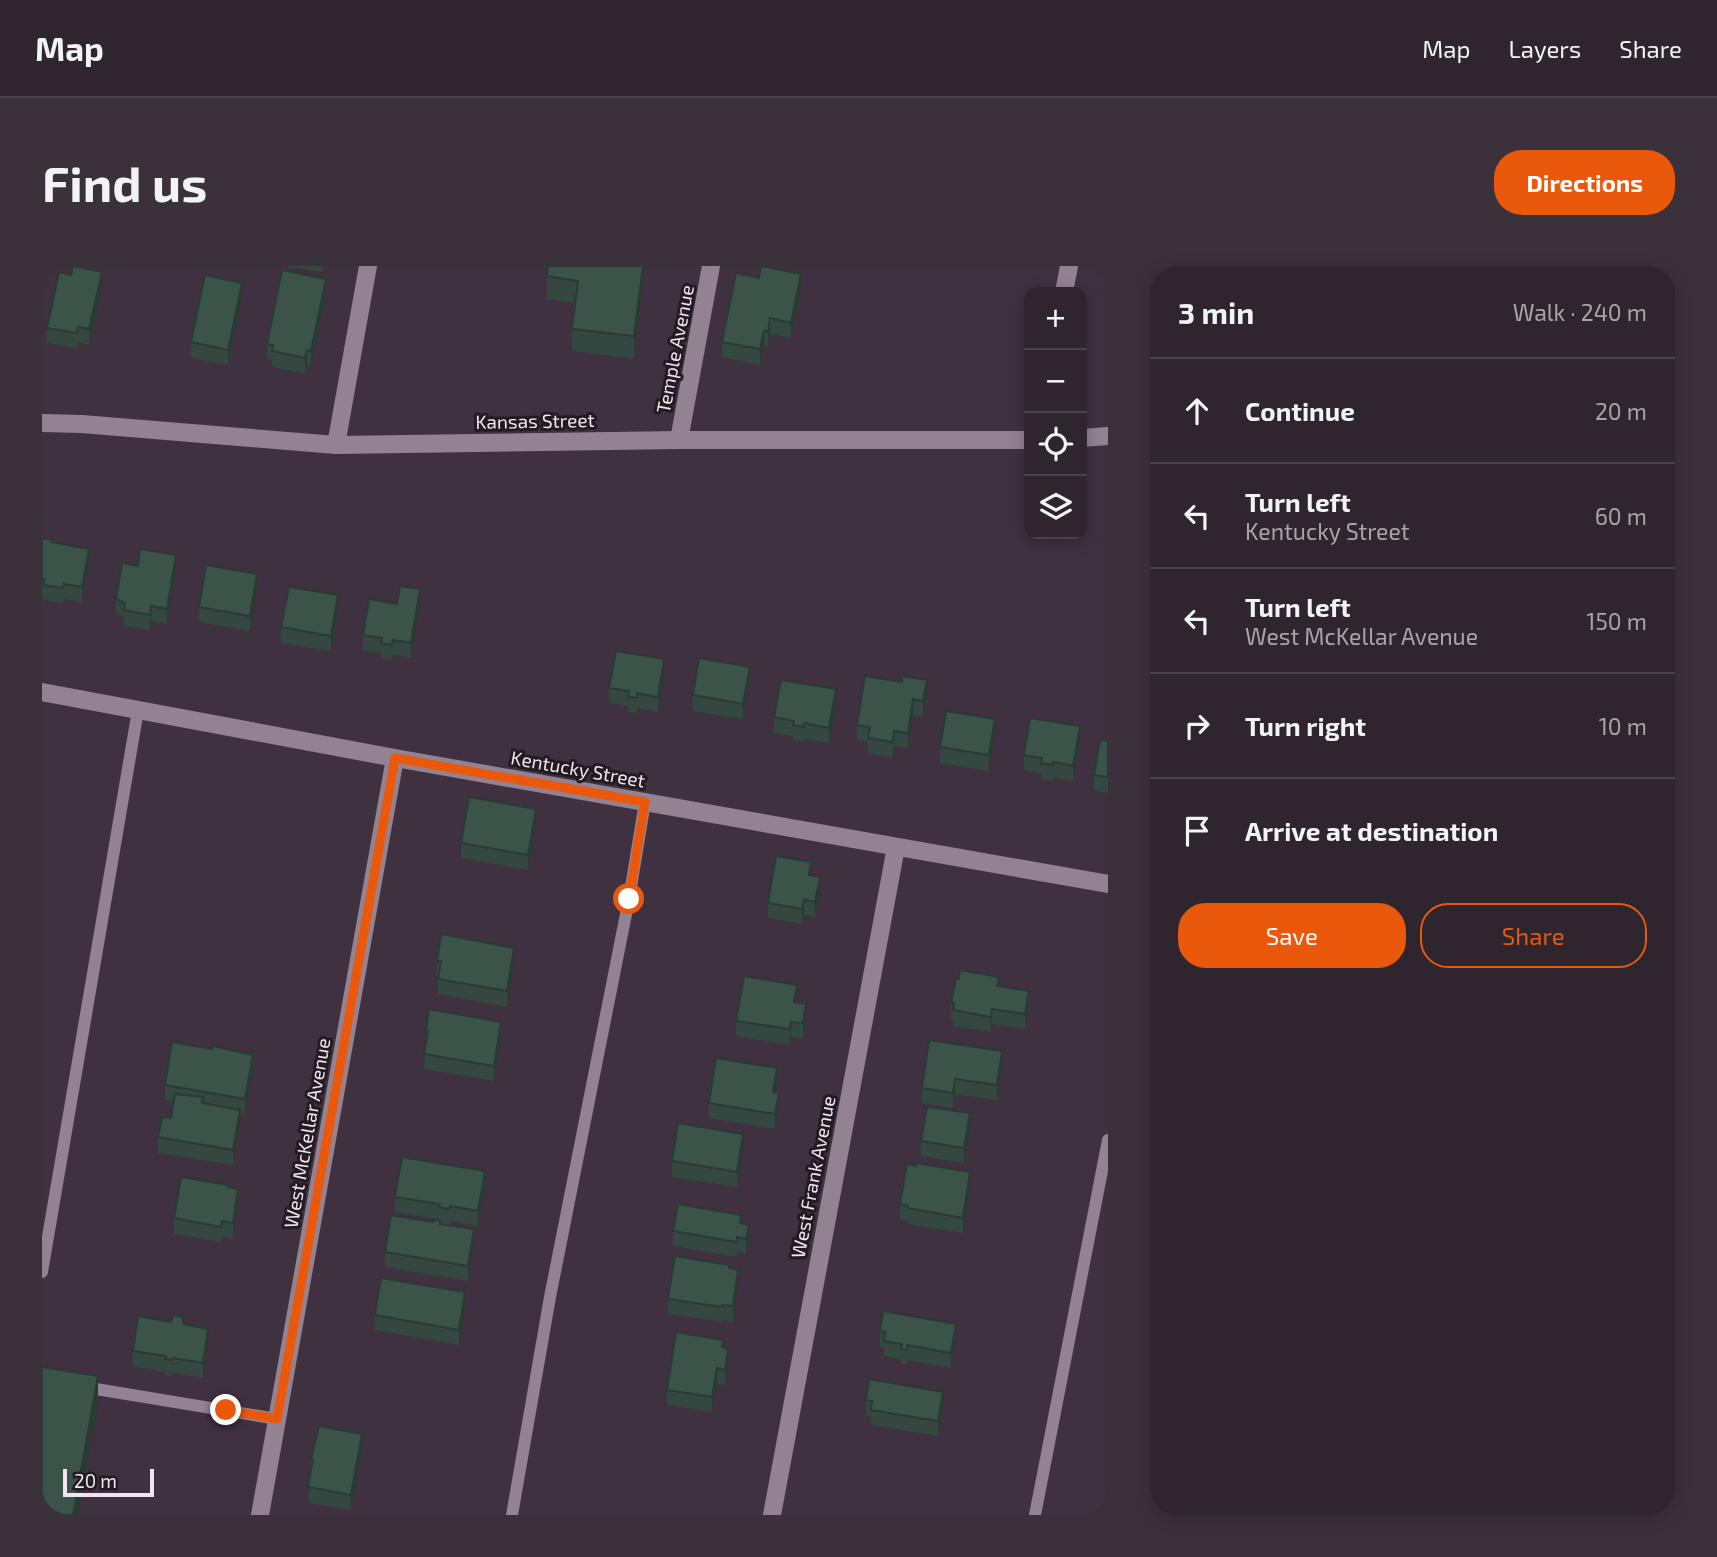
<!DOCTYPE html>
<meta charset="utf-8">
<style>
body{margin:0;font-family:"Exo 2",sans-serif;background:#3b313b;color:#f1f3f6}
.controls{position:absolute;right:21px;top:21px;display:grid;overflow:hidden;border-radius:14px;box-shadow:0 4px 18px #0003}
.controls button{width:63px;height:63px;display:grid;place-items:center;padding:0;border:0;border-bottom:2px solid #4a424b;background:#2f252f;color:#f1f3f6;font:35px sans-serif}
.scale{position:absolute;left:21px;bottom:18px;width:91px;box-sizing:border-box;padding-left:7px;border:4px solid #efe6ef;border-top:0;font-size:19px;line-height:24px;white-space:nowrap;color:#efe6ef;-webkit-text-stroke:5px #221c22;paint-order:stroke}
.stop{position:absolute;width:21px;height:21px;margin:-16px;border:5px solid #ea580c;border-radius:50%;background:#fff}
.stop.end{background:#ea580c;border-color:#fff;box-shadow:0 2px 7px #0008}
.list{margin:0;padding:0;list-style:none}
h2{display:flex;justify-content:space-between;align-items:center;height:91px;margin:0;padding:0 28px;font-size:30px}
h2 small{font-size:23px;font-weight:400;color:#a7a5aa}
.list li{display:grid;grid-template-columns:46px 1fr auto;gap:21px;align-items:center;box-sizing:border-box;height:105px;padding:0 28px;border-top:2px solid #4a424b}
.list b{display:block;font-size:26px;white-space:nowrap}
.list p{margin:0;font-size:23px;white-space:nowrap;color:#a7a5aa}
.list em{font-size:23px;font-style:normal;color:#a7a5aa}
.actions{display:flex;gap:14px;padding:21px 28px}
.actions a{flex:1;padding:16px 0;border:2px solid #ea580c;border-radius:28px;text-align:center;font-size:24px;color:#ea580c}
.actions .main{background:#ea580c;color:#fff}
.icon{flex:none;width:38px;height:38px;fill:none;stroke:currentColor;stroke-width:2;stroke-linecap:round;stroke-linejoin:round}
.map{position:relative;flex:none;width:1066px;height:1249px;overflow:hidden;border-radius:28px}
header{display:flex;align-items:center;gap:42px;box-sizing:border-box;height:98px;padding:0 35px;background:#2f252f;border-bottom:2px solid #4a424b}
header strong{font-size:33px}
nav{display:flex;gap:38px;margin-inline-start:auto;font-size:24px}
.intro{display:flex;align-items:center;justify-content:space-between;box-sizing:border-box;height:168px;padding:0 42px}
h1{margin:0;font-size:49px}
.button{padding:18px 32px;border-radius:28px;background:#ea580c;color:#fff;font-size:24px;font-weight:700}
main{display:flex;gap:42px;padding:0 42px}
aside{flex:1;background:#2f252f;border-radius:28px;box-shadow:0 4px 18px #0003}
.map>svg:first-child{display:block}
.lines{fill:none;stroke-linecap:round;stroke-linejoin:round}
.lane{stroke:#938292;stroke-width:12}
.street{stroke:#938292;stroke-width:18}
.secondary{stroke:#938292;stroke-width:18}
.wall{fill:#344740}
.shaded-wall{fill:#2a3a34}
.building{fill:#3c534a;stroke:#2a3a34;stroke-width:2}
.route{stroke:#ea580c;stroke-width:9}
.labels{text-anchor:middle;stroke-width:6;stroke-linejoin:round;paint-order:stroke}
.street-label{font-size:19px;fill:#efe6ef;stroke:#221c22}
</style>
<header>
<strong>Map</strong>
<nav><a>Map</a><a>Layers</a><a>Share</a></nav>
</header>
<div class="intro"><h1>Find us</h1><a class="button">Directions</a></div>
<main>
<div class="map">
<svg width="1066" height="1249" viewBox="0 0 1066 1249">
<rect width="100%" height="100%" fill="#3f313f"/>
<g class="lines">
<path class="lane" d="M 0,1006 L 96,444
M 42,1121 L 235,1153
M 470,1249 L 508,1031 L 587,633 L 603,536
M 993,1249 L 1066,874"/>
<path class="street" d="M 1022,26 L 1027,0
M 637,174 L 669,0
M 294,179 L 326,0
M 0,426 L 353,492 L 1066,618
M 218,1249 L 353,492
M 730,1249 L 854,581"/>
<path class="secondary" d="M 0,157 L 40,158 L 294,179 L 637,174 L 987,174
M 1040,172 L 1066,170"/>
</g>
<path class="wall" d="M 246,0 L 281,0 L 280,6 L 252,1 L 251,3 L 246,1 Z
M 603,0 L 592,93 L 530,85 L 530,63 L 534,37 L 505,33 L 505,10 Z
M 60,21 L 47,79 L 36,76 L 35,82 L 5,77 L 5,62 Z
M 759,23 L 749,72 L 728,68 L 726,81 L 722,80 L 718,99 L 680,91 L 680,76 Z
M 284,28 L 269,101 L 265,99 L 263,108 L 230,101 L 230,94 L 225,93 L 225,78 Z
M 200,32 L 186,99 L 149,92 L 149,76 Z
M 0,273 L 9,276 L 47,298 L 40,336 L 22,333 L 21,337 L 1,334 L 1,328 L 0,328 Z
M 134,304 L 125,358 L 109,355 L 108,364 L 82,360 L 82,351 L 74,348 L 74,333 Z
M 215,323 L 208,365 L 157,356 L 157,341 Z
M 355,338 L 378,339 L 369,392 L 351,389 L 350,394 L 339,392 L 339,387 L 321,384 L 321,369 Z
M 296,344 L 289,385 L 239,377 L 239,361 Z
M 622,409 L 616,446 L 595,442 L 595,447 L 586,446 L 586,440 L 567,437 L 567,422 Z
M 823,410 L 885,430 L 881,450 L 871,449 L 866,482 L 852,480 L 851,492 L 826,487 L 826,476 L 815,474 L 815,459 Z
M 708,416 L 701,453 L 651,445 L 651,429 Z
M 794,439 L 787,477 L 762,473 L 762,476 L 751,474 L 751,470 L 732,467 L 732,451 Z
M 953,468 L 947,505 L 898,497 L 898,481 Z
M 1038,475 L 1031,515 L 1011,511 L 1011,515 L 999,513 L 999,508 L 982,504 L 982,489 Z
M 1066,475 L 1066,527 L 1052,524 L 1052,509 Z
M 494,559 L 486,604 L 419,592 L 419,577 Z
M 769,610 L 778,627 L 773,651 L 762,649 L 760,658 L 726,652 L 726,637 Z
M 395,695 L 472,697 L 465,741 L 396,728 L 396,710 L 395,710 Z
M 957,721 L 987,741 L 983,763 L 950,758 L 949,766 L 911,760 L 911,753 L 909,752 L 909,737 Z
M 755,736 L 764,753 L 761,773 L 749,771 L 748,779 L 694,770 L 694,755 Z
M 384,765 L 459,771 L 452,815 L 382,803 Z
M 960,801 L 955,834 L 913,828 L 911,842 L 880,837 L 880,822 Z
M 211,804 L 203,848 L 198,848 L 198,859 L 191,899 L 116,887 L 116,871 L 129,852 L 132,836 L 123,834 L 123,819 Z
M 735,817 L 733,826 L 737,842 L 733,863 L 667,852 L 667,837 Z
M 928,863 L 922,897 L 879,890 L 879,875 Z
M 701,883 L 695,921 L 630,911 L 630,895 Z
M 443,920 L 436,960 L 408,955 L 407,959 L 398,957 L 432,978 L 426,1015 L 343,1001 L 343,986 L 397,955 L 397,953 L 353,946 L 353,931 Z
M 186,921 L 196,938 L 191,973 L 180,971 L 179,976 L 132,968 L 132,952 Z
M 928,921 L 921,967 L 866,958 L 866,955 L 858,953 L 858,938 Z
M 699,957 L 707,974 L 704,988 L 695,986 L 695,991 L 631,980 L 631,965 Z
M 687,1003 L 696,1019 L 691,1056 L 680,1054 L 680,1056 L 626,1048 L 626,1033 Z
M 423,1042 L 417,1079 L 333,1064 L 333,1049 Z
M 141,1058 L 166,1078 L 161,1112 L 131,1107 L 130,1110 L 123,1109 L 123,1106 L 91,1100 L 91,1085 Z
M 838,1065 L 914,1073 L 909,1102 L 865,1094 L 865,1099 L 859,1098 L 859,1093 L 842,1090 L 842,1081 L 838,1081 Z
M 681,1081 L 686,1098 L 683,1119 L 675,1118 L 670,1146 L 625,1139 L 625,1124 Z
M 824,1134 L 901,1141 L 896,1170 L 829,1159 L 829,1150 L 824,1149 Z
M 320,1183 L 309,1244 L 266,1237 L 269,1193 Z"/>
<path class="shaded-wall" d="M 601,0 L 603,0 L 592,93 L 592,70 Z
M 60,6 L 60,21 L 47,79 L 47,63 Z
M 759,8 L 759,23 L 749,72 L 749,57 Z
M 284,13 L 284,28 L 269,101 L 269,85 Z
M 200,17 L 200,32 L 186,99 L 186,84 Z
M 728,52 L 728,68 L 726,81 L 726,66 Z
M 722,65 L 722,80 L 718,99 L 718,83 Z
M 265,84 L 265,99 L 263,108 L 263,92 Z
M 47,283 L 47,298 L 40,336 L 40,321 Z
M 134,289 L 134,304 L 125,358 L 125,343 Z
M 215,308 L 215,323 L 208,365 L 208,350 Z
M 378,323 L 378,339 L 369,392 L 369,377 Z
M 296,329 L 296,344 L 289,385 L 289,370 Z
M 109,340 L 109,355 L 108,364 L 108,349 Z
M 622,393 L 622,409 L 616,446 L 616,431 Z
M 708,401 L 708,416 L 701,453 L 701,438 Z
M 885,414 L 885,430 L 881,450 L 881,435 Z
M 794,423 L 794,439 L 787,477 L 787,462 Z
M 871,433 L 871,449 L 866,482 L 866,467 Z
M 953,453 L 953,468 L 947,505 L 947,489 Z
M 1038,460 L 1038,475 L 1031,515 L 1031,500 Z
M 852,465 L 852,480 L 851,492 L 851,476 Z
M 494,543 L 494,559 L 486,604 L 486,589 Z
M 778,611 L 778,627 L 773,651 L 773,636 Z
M 762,633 L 762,649 L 760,658 L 760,643 Z
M 472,682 L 472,697 L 465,741 L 465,725 Z
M 987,725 L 987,741 L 983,763 L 983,748 Z
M 764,738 L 764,753 L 761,773 L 761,757 Z
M 950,743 L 950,758 L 949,766 L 949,751 Z
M 459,756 L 459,771 L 452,815 L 452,800 Z
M 749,756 L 749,771 L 748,779 L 748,763 Z
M 960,785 L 960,801 L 955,834 L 955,819 Z
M 211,789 L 211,804 L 203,848 L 203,833 Z
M 735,802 L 735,817 L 731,841 L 731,826 Z
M 913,813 L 913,828 L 911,842 L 911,827 Z
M 737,827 L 737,842 L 733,863 L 733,848 Z
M 198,844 L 198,859 L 191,899 L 191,884 Z
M 928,847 L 928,863 L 922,897 L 922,882 Z
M 701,868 L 701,883 L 695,921 L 695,906 Z
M 443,905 L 443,920 L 436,960 L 436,945 Z
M 928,906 L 928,921 L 921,967 L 921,952 Z
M 196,923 L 196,938 L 191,973 L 191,957 Z
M 707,959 L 707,974 L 704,988 L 704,973 Z
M 432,963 L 432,978 L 426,1015 L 426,1000 Z
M 696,1004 L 696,1019 L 691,1056 L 691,1040 Z
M 423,1026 L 423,1042 L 417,1079 L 417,1064 Z
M 914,1058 L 914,1073 L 909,1102 L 909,1087 Z
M 166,1063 L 166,1078 L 161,1112 L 161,1097 Z
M 686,1083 L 686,1098 L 683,1119 L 683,1104 Z
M 675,1102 L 675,1118 L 670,1146 L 670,1131 Z
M 56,1110 L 56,1139 L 36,1249 L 31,1249 Z
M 901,1126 L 901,1141 L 896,1170 L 896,1155 Z
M 320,1168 L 320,1183 L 309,1244 L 309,1229 Z"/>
<path class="building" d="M 31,0 L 60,6 L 47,63 L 36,61 L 35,67 L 5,62 L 17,6 L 29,9 Z
M 506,0 L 601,0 L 592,70 L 530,63 L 536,15 L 505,10 Z
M 719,0 L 759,8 L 749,57 L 728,52 L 726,66 L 722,65 L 718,83 L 680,76 L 694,7 L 717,12 Z
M 240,4 L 284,13 L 269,85 L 265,84 L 263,92 L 230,85 L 231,79 L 225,78 Z
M 163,9 L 200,17 L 186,84 L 149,76 Z
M 0,273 L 9,273 L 9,276 L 47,283 L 40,321 L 22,318 L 21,322 L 1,319 L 2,313 L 0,313 Z
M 98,283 L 134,289 L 125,343 L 109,340 L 108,349 L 82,344 L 83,337 L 74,333 L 80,297 L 96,300 Z
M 164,299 L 215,308 L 208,350 L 157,341 Z
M 358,320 L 378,323 L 369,377 L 351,374 L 350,379 L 339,377 L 340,372 L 321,369 L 327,333 L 355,338 Z
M 247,321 L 296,329 L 289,370 L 239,361 Z
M 574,385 L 622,393 L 616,431 L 595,427 L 595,432 L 586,431 L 587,425 L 567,422 Z
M 657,392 L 708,401 L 701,438 L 651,429 Z
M 823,410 L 860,416 L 860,410 L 885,414 L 881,435 L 871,433 L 866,467 L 852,465 L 851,476 L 826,472 L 828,461 L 815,459 Z
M 739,414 L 794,423 L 787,462 L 762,457 L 762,461 L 751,459 L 752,455 L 732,451 Z
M 904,445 L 953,453 L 947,489 L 898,481 Z
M 988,452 L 1038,460 L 1031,500 L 1011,496 L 1011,499 L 999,497 L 1000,492 L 982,489 Z
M 1058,474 L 1066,475 L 1066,511 L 1052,509 Z
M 427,531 L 494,543 L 486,589 L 419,577 Z
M 734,590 L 769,596 L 767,609 L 778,611 L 773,636 L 762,633 L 760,643 L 726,637 Z
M 399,668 L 472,682 L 465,725 L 396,713 L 399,695 L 395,695 Z
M 918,704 L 957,711 L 955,720 L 987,725 L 983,748 L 950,743 L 949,751 L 911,744 L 912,737 L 909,737 L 914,713 L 917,713 Z
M 702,710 L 755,719 L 752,736 L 764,738 L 761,757 L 749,756 L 748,763 L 694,755 Z
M 387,743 L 459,756 L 452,800 L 382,788 L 386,765 L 384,765 Z
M 887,774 L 960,785 L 955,819 L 913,813 L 911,827 L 880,822 Z
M 130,776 L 170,783 L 171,780 L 211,789 L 203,833 L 123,819 Z
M 674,792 L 735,802 L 731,826 L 737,827 L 733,848 L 667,837 Z
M 133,828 L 161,831 L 160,837 L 198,844 L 191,884 L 116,871 L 120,851 L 129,852 Z
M 885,841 L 928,847 L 922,882 L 879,875 Z
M 636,857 L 701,868 L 695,906 L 630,895 Z
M 360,891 L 443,905 L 436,945 L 408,940 L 407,943 L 397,941 L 398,938 L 353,931 Z
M 874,897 L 928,906 L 921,952 L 866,942 L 866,940 L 858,938 L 865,898 L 874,900 Z
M 139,911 L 186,919 L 186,921 L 196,923 L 191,957 L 180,955 L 179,961 L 132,952 Z
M 636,938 L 699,949 L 698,957 L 707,959 L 704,973 L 695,971 L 695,976 L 631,965 Z
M 349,949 L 391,956 L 391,954 L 398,955 L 398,958 L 432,963 L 426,1000 L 343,986 Z
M 633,990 L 687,999 L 687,1002 L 696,1004 L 691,1040 L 680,1039 L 680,1041 L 626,1033 Z
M 339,1012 L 423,1026 L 417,1064 L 333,1049 Z
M 841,1045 L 914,1058 L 909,1087 L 865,1079 L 865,1084 L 859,1083 L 860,1078 L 842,1075 L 843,1066 L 838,1065 Z
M 131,1049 L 141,1051 L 141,1058 L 166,1063 L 161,1097 L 131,1092 L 130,1094 L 123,1093 L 124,1090 L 91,1085 L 96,1050 L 129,1056 Z
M 634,1066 L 681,1074 L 680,1081 L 686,1083 L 683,1104 L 675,1102 L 670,1131 L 625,1124 Z
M 0,1101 L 56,1110 L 31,1249 L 0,1249 Z
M 827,1113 L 901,1126 L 896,1155 L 829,1144 L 830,1135 L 824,1134 Z
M 277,1160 L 320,1168 L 309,1229 L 266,1221 L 271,1193 L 269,1193 Z"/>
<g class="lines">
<path class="route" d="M 184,1144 L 235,1153 L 353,492 L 603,536 L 587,633"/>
</g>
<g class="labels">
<g class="street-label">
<text transform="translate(633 83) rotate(-79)" y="7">Temple Avenue</text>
<text transform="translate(493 155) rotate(-1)" y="7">Kansas Street</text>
<text transform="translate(536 503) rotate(10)" y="7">Kentucky Street</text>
<text transform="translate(265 867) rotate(-80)" y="7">West McKellar Avenue</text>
<text transform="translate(771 911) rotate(-79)" y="7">West Frank Avenue</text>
</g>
</g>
</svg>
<div class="controls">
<button>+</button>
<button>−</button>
<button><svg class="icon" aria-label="locate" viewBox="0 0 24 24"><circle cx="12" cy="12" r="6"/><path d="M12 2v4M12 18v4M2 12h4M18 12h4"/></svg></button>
<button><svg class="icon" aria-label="layers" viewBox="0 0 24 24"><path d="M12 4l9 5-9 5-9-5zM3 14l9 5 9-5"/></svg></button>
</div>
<div class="scale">20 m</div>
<div class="stop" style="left:587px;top:633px"></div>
<div class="stop end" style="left:184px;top:1144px"></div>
</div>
<aside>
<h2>3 min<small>Walk · 240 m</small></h2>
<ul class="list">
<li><svg class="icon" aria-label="ahead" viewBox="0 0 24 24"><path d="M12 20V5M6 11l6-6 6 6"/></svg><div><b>Continue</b></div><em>20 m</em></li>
<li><svg class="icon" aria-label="left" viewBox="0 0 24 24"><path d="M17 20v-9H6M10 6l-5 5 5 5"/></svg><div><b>Turn left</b><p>Kentucky Street</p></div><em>60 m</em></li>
<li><svg class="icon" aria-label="left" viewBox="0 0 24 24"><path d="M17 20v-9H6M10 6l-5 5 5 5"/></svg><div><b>Turn left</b><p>West McKellar Avenue</p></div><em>150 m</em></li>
<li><svg class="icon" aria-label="right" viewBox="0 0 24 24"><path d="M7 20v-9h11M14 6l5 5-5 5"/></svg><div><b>Turn right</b></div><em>10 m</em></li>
<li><svg class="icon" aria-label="arrive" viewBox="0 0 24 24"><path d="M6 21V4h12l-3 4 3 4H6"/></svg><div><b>Arrive at destination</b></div></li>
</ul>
<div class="actions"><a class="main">Save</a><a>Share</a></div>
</aside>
</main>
